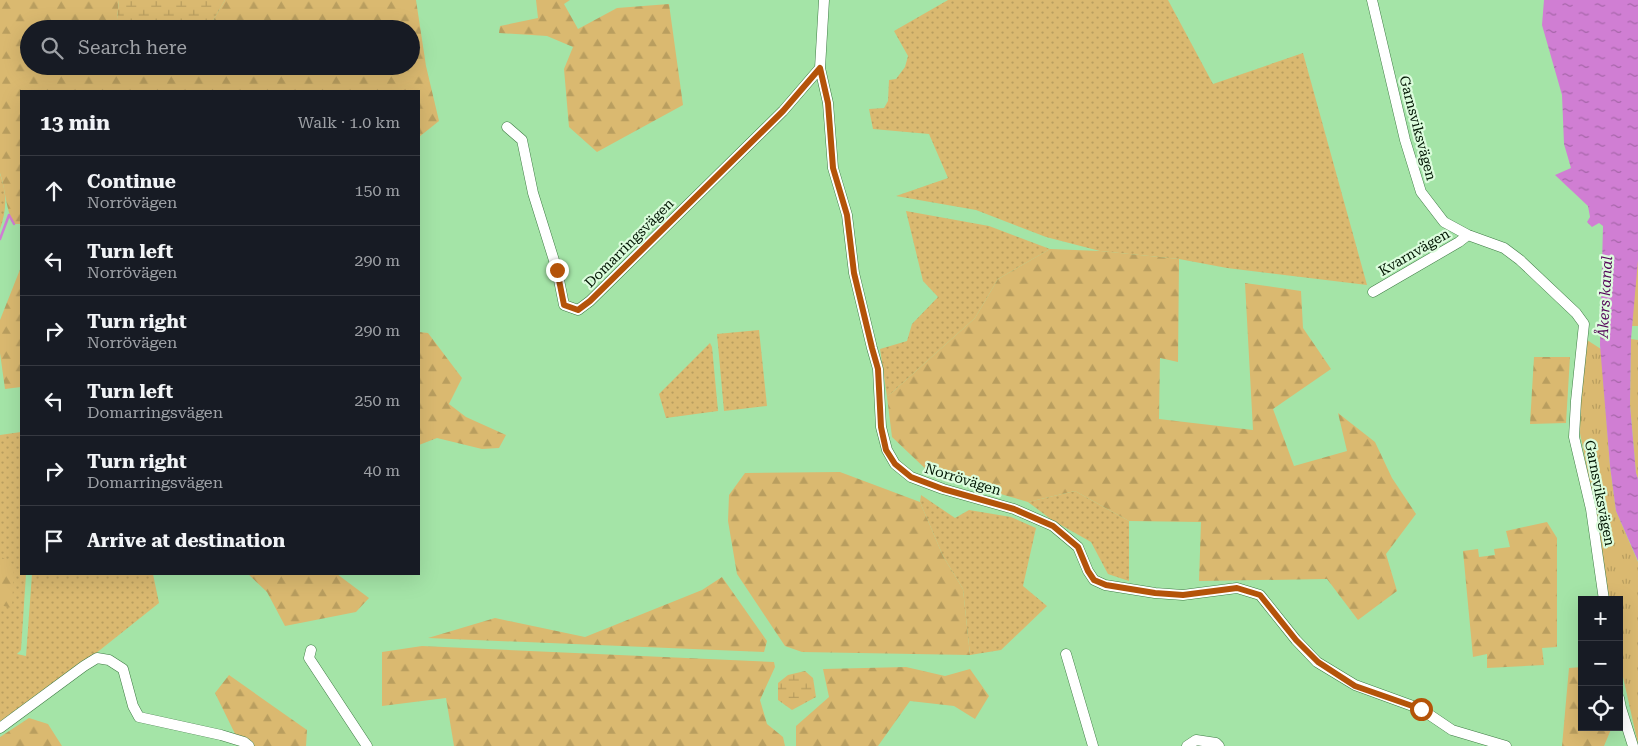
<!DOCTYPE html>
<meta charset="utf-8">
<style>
body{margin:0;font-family:"Roboto Serif",serif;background:#242831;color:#f1f3f6}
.controls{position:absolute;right:15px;bottom:15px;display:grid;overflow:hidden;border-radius:0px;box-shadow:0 5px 20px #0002}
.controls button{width:45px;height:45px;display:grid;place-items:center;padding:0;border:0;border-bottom:1px solid #363941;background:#171b24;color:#f1f3f6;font:25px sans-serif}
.stop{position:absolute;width:15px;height:15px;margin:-11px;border:4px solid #b45309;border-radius:50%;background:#fff}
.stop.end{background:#b45309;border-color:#fff;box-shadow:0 1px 5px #0008}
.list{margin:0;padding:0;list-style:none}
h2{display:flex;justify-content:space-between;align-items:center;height:65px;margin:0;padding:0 20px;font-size:21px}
h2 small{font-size:16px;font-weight:400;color:#9ea1a6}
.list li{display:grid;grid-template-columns:32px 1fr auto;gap:15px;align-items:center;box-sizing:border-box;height:70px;padding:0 20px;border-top:1px solid #363941}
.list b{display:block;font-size:19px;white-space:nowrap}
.list p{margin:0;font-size:16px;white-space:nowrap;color:#9ea1a6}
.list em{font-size:16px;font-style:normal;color:#9ea1a6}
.icon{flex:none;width:28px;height:28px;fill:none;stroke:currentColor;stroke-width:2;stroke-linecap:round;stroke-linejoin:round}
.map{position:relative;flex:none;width:1638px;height:746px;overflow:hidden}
.search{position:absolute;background:#171b24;box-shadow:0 5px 20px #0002;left:20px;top:20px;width:400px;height:55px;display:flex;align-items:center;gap:12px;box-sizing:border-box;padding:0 18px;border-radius:28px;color:#9ea1a6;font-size:19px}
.panel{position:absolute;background:#171b24;box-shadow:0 5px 20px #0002;left:20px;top:90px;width:400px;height:485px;border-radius:0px}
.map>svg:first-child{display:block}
.grass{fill:url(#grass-dots)}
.forest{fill:url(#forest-firs)}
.wetland{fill:url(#wetland-marsh)}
.park{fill:url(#park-tufts)}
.water{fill:url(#water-ripples)}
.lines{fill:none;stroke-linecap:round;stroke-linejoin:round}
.stream{stroke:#d07ed3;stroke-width:2.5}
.minor-casing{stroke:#3e7b44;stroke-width:11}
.minor{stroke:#fff;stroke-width:10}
.route{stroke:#b45309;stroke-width:6}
.labels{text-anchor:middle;stroke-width:4.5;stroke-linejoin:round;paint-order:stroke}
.street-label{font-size:14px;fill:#001502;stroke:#dcfcdd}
.water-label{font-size:15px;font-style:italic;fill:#540458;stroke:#dcfcdd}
</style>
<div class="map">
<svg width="1638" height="746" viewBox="0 0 1638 746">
<defs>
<pattern id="grass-dots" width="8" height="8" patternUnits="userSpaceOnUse" patternTransform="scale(1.25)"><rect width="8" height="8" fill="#dab970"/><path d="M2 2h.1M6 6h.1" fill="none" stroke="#b99e5f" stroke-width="1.8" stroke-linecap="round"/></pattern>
<pattern id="forest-firs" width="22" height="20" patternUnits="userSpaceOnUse" patternTransform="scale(1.25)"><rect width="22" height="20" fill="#dab970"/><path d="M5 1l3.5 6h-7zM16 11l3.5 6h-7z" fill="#b99e5f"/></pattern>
<pattern id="wetland-marsh" width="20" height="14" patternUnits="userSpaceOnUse" patternTransform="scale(1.25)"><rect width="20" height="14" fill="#dab970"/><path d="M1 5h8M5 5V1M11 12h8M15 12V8" fill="none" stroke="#b99e5f"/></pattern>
<pattern id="park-tufts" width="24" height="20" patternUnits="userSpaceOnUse" patternTransform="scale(1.25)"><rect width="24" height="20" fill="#dab970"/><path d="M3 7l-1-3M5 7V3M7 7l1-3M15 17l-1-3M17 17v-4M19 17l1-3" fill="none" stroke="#b99e5f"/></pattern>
<pattern id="water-ripples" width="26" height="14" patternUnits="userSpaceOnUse" patternTransform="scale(1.25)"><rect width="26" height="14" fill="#d07ed3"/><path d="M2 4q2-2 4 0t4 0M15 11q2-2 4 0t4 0" fill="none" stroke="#a666a9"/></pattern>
</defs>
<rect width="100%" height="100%" fill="#a4e4a7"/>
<path class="grass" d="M 948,0 L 1168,0 L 1213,84 L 1303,53 L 1367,285 L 1227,268 L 1179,259 L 1100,251 L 1046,237 L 976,210 L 896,196 L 948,178 L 929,134 L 873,129 L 869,109 L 884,108 L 888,101 L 889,80 L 896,79 L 905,67 L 908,56 L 894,31 Z
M 0,174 C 7,194 7,209 0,229 Z
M 906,211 L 989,226 L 1050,249 L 998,279 L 975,318 L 887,397 L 880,349 L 907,341 L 912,324 L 938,297 L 923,281 Z
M 759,330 L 767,406 L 724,411 L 717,334 Z
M 710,343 L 712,347 L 718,411 L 666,418 L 659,394 Z
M 21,432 L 21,574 L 26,574 L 21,650 L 17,654 L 26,656 L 32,574 L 153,574 L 159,603 L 90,658 L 0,723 L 0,435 Z
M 1075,491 L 1129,521 L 1129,581 L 1108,574 L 1091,542 L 1052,520 L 1028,502 Z
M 921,495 L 955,518 L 969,510 L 1011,517 L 1036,528 L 1023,586 L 1047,606 L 1001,650 L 970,655 L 963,589 L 943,556 L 920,502 Z"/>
<path class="forest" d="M 0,0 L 119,0 L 116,29 L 29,29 L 29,66 L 172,66 L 180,74 L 185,66 L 411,66 L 411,29 L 208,29 L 225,0 L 416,0 L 426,66 L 439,121 L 419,137 L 419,91 L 21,91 L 21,224 L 14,224 C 5,208 6,190 0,173 Z
M 536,0 L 570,0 L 564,4 L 578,29 L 617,8 L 669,4 L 683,105 L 597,152 L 569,127 L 564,69 L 573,47 L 547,36 L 499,33 L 500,26 L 538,18 Z
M 1050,249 L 1100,251 L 1179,259 L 1178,362 L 1160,358 L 1159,419 L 1253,430 L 1245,283 L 1301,291 L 1303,328 L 1331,369 L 1273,409 L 1294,466 L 1347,451 L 1338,413 L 1375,442 L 1392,478 L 1416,514 L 1386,554 L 1397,591 L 1358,620 L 1327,579 L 1199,581 L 1201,522 L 1129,521 L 1075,491 L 1028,502 L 931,474 L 892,437 L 887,397 L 975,318 L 998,279 Z
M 1638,260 L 1638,326 L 1632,326 L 1636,266 Z
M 21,267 L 21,387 L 5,389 L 0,353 L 0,320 Z
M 419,332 L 428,333 L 462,378 L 449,404 L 466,417 L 506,435 L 499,448 L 482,449 L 437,438 L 419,445 Z
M 1534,357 L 1570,357 L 1566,423 L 1530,424 Z
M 840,472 L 920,502 L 943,556 L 963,589 L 970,655 L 802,652 L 785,646 L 737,574 L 728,521 L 729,495 L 745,473 Z
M 1547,522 L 1557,538 L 1557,647 L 1542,648 L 1544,665 L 1487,668 L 1487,654 L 1473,657 L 1463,551 L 1478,549 L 1479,557 L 1495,555 L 1494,549 L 1510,547 L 1506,531 Z
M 0,556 L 14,565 L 12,608 L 0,605 Z
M 248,574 L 337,574 L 369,598 L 356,612 L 285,626 L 267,592 Z
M 722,577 L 767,641 L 764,652 L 428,638 L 495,618 L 585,637 L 702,590 Z
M 422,646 L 774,662 L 775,667 L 760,700 L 767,724 L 783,737 L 785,746 L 454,746 L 446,698 L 382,706 L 382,652 Z
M 906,667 L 945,676 L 970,669 L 989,696 L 975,719 L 954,706 L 910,701 L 878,746 L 796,746 L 796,726 L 829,697 L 823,669 Z
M 1582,667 L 1582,727 L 1612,727 L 1604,746 L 1562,746 L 1569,668 Z
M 229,675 L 307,730 L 306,746 L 241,746 L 215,693 Z
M 29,718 L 48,724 L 62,746 L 0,746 L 0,737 Z"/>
<path class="wetland" d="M 119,0 L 225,0 L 208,29 L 116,29 Z
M 805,671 L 813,678 L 816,697 L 792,710 L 778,700 L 778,683 L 788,675 Z"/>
<path class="park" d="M 1631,339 L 1638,340 L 1638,479 L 1636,473 L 1630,405 Z
M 1587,340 L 1601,349 L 1610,466 L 1616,511 L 1638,562 L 1638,744 L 1619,659 L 1619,600 L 1609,600 L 1595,509 L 1580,433 L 1581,386 Z"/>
<path class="water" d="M 1544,0 L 1638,0 L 1638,260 L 1631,339 L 1630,405 L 1636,473 L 1638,479 L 1638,561 L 1616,511 L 1610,466 L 1600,345 L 1603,226 L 1599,223 L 1592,227 L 1587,222 L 1590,217 L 1588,206 L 1555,175 L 1571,168 L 1564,144 L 1562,95 L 1542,25 Z"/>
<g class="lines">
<path class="stream" d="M 0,239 L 9,215 L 14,224"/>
<g class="minor-casing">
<path id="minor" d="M 824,0 L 820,68 L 828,103 L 833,168 L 847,215 L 854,273 L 872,348 L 878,369 L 881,427 L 887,450 L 895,464 L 911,477 L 943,489 L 1014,509 L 1053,526 L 1078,547 L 1088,571 L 1094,580 L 1105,585 L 1155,593 L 1183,595 L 1237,588 L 1260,595 L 1296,640 L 1317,662 L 1355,685 L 1421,709 L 1452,730 L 1506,746
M 1372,0 L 1405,140 L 1421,192 L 1444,222 L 1468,235 L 1504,248 L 1520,260 L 1576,313 L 1584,324 L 1576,401 L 1574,437 L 1591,509 L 1604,600
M 507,127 L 522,140 L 533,193 L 557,270 L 564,305 L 578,310 L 590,301 L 783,111 L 820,68
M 1373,292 L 1459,242 L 1468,235
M 311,650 L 309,658 L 367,746
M 1066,654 L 1093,746
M 1619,698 L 1621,708 L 1633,746
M 0,728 L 84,666 L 97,658 L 109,660 L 123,669 L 133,706 L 139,717 L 221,735 L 244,742 L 249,746
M 1187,746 L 1196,740 L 1216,743 L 1219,746"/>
</g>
<use href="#minor" class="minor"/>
</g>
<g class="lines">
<path class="route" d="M 557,270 L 564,305 L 578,310 L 590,301 L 783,111 L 820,68 L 828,103 L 833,168 L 847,215 L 854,273 L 872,348 L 878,369 L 881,427 L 886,450 L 895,464 L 911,477 L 943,489 L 1014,509 L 1053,526 L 1078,547 L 1088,571 L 1094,580 L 1106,585 L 1155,593 L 1183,595 L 1237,588 L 1260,595 L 1296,640 L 1318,662 L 1355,686 L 1421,709"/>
</g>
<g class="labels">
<g class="street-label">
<text transform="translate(1418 128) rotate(75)" y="5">Garnsviksvägen</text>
<text transform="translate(629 243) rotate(-45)" y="5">Domarringsvägen</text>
<text transform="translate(1414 252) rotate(-30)" y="5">Kvarnvägen</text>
<text transform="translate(963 479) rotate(17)" y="5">Norrövägen</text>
<text transform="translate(1600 493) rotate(79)" y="5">Garnsviksvägen</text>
</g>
<g class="water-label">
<text transform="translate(1605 297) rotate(-87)" y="5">Åkers kanal</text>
</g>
</g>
</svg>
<div class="controls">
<button>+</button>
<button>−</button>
<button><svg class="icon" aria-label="locate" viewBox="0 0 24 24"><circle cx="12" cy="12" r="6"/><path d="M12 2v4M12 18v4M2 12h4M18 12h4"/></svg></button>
</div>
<div class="stop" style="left:1421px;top:709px"></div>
<div class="stop end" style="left:557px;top:270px"></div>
<div class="search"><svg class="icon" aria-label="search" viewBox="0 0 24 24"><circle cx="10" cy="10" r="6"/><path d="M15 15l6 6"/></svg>Search here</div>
<section class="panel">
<h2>13 min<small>Walk · 1.0 km</small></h2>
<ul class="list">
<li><svg class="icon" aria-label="ahead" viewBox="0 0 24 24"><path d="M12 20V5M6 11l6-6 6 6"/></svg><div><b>Continue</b><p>Norrövägen</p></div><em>150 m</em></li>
<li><svg class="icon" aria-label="left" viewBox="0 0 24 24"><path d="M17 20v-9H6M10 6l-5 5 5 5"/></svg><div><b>Turn left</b><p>Norrövägen</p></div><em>290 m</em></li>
<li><svg class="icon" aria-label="right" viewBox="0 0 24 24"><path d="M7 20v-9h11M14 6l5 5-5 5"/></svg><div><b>Turn right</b><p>Norrövägen</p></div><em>290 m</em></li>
<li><svg class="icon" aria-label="left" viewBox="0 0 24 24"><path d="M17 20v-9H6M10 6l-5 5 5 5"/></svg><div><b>Turn left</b><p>Domarringsvägen</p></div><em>250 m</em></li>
<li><svg class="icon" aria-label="right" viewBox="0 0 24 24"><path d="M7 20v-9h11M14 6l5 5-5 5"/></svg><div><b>Turn right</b><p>Domarringsvägen</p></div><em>40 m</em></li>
<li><svg class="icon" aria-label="arrive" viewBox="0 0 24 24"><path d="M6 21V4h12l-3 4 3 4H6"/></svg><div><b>Arrive at destination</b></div></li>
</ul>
</section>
</div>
